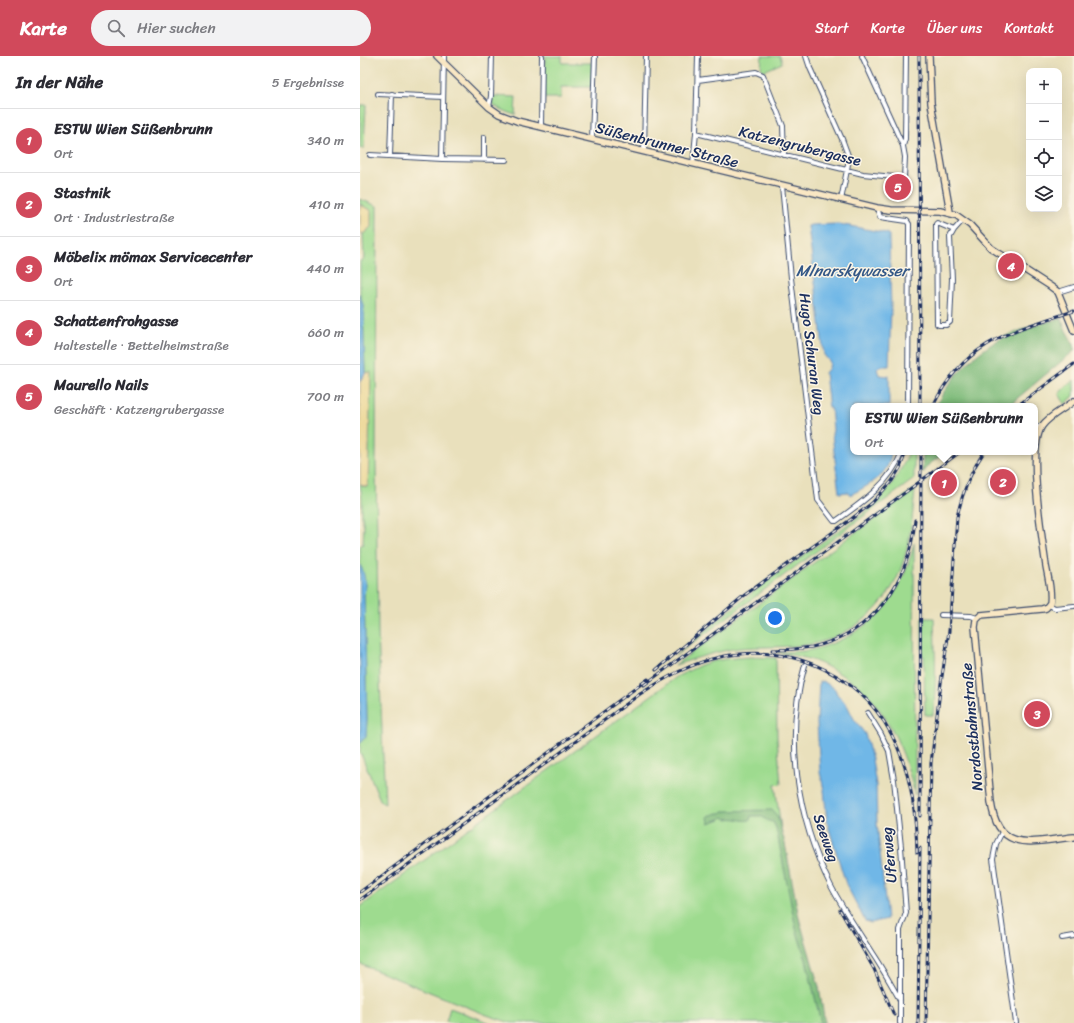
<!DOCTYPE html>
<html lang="de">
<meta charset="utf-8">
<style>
body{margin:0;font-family:Sriracha,sans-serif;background:#f2f2f3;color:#2b2b33}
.controls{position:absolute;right:12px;top:12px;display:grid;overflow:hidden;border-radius:8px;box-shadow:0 4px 16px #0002}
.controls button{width:36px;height:36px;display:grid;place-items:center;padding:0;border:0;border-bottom:1px solid #e1e1e2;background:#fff;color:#2b2b33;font:20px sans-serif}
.you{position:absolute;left:415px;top:562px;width:14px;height:14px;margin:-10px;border:3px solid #fff;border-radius:50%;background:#1a73e8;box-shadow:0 0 0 6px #1a73e833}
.badge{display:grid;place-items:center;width:26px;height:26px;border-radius:50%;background:#d1495b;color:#fff;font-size:13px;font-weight:700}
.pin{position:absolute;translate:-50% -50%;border:2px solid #fff;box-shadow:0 1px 4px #0006}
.popup{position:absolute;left:490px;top:347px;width:188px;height:52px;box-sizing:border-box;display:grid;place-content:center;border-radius:8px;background:#fff;filter:drop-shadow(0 1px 3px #0005);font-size:13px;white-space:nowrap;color:#7c7c81}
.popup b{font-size:15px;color:#2b2b33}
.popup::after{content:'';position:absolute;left:50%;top:100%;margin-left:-8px;border:8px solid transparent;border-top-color:#fff}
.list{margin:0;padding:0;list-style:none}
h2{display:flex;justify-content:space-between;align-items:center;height:52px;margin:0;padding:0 16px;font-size:17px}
h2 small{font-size:13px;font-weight:400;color:#7c7c81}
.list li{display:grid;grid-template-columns:26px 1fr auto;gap:12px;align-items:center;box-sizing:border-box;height:64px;padding:0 16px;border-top:1px solid #e1e1e2}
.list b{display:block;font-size:15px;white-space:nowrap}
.list p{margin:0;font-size:13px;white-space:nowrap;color:#7c7c81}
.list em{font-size:13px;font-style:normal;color:#7c7c81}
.icon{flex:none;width:22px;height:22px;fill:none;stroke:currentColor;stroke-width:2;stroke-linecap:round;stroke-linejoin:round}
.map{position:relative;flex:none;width:714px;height:967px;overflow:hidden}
header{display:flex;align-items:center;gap:24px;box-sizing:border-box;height:56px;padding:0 20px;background:#d1495b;color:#fff}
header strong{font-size:19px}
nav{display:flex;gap:22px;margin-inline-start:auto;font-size:14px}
.search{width:280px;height:36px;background:#f2f2f3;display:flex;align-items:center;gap:10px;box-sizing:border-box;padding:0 14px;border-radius:22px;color:#7c7c81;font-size:15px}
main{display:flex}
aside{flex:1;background:#fff}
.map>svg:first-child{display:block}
.green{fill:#9edb8f;stroke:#5c8576}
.forest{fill:#7ebb7a;stroke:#4c756c}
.sand{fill:#eeda9e;stroke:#84847e}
.water{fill:#6fb7e7;stroke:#4573a2}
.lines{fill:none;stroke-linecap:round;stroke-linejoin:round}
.street-casing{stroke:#3a4a6c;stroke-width:6}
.secondary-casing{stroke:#3a4a6c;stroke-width:8}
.street{stroke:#fff;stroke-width:4}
.secondary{stroke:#f9e7c3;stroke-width:5.5}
.rail-casing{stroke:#1b2f5e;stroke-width:3}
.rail{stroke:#fcf5e5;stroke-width:1.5;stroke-dasharray:4.5;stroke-linecap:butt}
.labels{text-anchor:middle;stroke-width:3;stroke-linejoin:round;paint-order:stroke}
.street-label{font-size:15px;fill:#1b2f5e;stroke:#fcf5e5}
.water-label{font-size:16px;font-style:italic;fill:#345887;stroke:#fcf5e5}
</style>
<header>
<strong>Karte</strong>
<div class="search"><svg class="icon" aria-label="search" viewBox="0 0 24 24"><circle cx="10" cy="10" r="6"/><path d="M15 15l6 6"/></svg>Hier suchen</div>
<nav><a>Start</a><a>Karte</a><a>Über uns</a><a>Kontakt</a></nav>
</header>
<main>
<aside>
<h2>In der Nähe<small>5 Ergebnisse</small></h2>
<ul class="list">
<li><span class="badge">1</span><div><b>ESTW Wien Süßenbrunn</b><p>Ort</p></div><em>340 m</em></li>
<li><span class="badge">2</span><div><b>Stastnik</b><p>Ort · Industriestraße</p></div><em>410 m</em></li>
<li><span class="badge">3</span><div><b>Möbelix mömax Servicecenter</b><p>Ort</p></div><em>440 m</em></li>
<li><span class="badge">4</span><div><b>Schattenfrohgasse</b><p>Haltestelle · Bettelheimstraße</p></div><em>660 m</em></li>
<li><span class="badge">5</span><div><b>Maurello Nails</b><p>Geschäft · Katzengrubergasse</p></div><em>700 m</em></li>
</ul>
</aside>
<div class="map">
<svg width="714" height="967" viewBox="0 0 714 967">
<rect width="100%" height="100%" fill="#fcf5e5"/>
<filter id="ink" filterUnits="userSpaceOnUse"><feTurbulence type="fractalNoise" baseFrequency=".025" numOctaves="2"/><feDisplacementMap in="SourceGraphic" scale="8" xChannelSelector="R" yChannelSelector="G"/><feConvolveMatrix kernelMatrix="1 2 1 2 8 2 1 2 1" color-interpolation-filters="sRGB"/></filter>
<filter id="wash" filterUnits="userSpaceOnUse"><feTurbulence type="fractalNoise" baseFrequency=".012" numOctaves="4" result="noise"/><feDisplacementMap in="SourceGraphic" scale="16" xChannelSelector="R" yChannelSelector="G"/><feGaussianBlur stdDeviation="0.9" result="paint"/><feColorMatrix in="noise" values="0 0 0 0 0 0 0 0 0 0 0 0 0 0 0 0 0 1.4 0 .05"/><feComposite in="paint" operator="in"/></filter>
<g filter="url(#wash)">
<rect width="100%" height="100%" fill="#e9e0bc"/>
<path class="green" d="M 185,0 L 202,0 L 202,7 L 232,7 L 232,31 L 201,31 L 201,42 L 184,42 Z
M 402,0 L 420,0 L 422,7 L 404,15 L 401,12 Z
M 132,40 L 156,41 L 155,59 C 149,57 134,52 132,46 C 132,45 132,41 132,40 Z
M 0,49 L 6,49 L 4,92 L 0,92 Z
M 0,143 L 17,150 L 16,406 L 18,576 L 25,748 L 21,746 L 1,698 L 0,698 L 0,688 L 6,681 L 7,663 L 4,538 C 6,528 3,519 0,510 C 0,504 0,496 0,490 L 3,488 L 4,471 L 2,460 L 2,442 L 0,427 L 3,430 L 8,430 L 10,316 L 5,317 L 3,249 L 0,238 L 0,205 L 4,203 L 3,178 L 11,171 L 3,149 L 0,149 Z
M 714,324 L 714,340 L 705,348 L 699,338 L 704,332 Z
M 549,396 L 554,396 L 554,423 L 315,600 L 353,568 L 412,521 L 507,455 C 526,437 539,421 549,396 Z
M 553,434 L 555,434 C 550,491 544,539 492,572 C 480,579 466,585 453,588 C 428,592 404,590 380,592 C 357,595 337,602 315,609 Z
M 554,487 L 555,739 C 542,683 521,637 466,610 C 451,602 433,599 416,596 C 431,596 445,596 459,592 C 511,577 543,539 554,487 Z
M 562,562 L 574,562 C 575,594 577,627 573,659 L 565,659 L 564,600 L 562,600 Z
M 391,601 L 416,602 L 417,682 L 421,728 L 415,729 L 426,809 L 462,967 L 151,967 L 127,959 L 0,908 L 0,851 L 318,620 C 326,616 333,613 341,609 C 356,603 374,602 391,601 Z
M 90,952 L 128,966 L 130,967 L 92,967 L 86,965 Z"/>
<path class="forest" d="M 702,262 L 704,271 L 714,289 L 714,295 L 648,350 L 576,350 C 591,320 616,295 646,280 C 664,272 683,267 702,262 Z
M 563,396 L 586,396 L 568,409 L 562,417 Z
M 412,754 L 418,761 L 425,788 L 439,862 L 459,931 L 465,967 L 461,967 L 446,904 L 436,873 L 416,772 L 413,766 L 408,765 L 401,760 L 391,760 L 390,764 C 381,766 378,761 367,763 L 363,761 L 361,763 L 349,767 L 348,760 L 358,757 L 361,757 L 363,755 Z"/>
<path class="sand" d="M 0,149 L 11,154 L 11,171 L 3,178 L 0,177 Z
M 11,316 L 8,430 L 3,430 L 0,427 L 0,326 L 5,317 Z"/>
<path class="water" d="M 479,168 L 526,177 L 529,179 L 529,182 L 531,252 L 529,310 L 520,310 L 517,313 L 519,319 L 529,320 L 529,350 L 493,350 L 493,396 L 531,396 C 530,419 508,430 490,439 L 488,436 L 479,437 L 472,378 L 473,374 L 471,352 L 469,352 L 465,317 L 469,312 L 470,306 L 464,299 L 448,170 L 451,169 Z
M 0,238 L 3,249 L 5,317 L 0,326 Z
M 0,509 C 5,517 6,529 4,538 L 7,663 L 6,681 L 0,688 Z
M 463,625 L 475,633 L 477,638 L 487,649 L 494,663 L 505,678 L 512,703 L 516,729 L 517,767 L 527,863 L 511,867 L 505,865 L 486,828 L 467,766 L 464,734 L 460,716 L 457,667 L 459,626 Z"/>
</g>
<g filter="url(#ink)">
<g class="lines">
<g class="street-casing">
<path id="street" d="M 446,0 L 450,12 L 482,83 L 489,102 L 487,114 L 481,144
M 338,24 L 396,16 L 403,19 L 423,70 L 424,99
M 18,38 L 83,41
M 129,51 L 131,40 L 132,0
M 181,70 L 182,0
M 336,77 L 503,118 L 544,122 L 545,101 L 543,90 L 502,0
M 232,83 L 235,0
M 543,90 L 545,83 L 546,0
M 284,96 L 286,0
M 10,99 L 82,103 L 146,104
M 30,100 L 32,38
M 82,103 L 84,0
M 124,104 L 124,81
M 333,108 L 336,77 L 338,0
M 422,130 L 431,222 L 458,444 L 474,465 L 476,465 C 503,446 530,427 542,396
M 517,152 L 520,161 L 547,165 L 549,168 L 548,350
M 594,174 L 577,167 L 576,168 L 577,268 L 579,269 L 586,269 L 590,266 L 592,223 L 590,181 L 594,174 L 603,164
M 698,236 L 714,231
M 675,372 L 683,369
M 689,549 L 695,552 L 714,550
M 581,559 L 611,560 L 617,562
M 445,609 C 424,681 437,763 471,830 C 483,853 498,875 512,897 C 522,912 531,928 540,944
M 508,657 L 521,678 L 529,695 L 534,724 L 541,791 L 546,857 L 540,874 L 540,967
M 642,776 L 636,788 L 633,803 L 656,967
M 702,882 L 714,880"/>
</g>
<g class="secondary-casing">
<path id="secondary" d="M 77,0 L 129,51 L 139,58 L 157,65 L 517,152 L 531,154 L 580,155 L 596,159 L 610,169 L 631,192 L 690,230 L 698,236 L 714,275
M 569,0 L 571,47 L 590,156
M 714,345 C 704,353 689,360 682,370 C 667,392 682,481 686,510 C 688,521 692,535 690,547 L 686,552 L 682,553 L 621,559 L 616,564 L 615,571 L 631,746 C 638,799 675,785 714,781"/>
</g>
<use href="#street" class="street"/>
<use href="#secondary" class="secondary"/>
<g class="rail-casing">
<path id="rail" d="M 559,0 L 560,350
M 573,350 C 604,286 651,275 714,255
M 657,350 L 714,308
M 412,594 C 425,594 439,593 452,591 C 515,577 549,526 555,464
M 296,614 L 350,568 L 386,538 L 490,464 L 512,447 L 532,425 L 540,412 L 546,396
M 284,629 L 600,396
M 560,760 L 561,396
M 0,836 L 288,623
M 0,844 L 280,638 C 305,622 331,607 360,601 C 434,586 507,620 537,690 C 552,724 556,760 557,797
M 480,854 L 514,913 L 534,959
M 558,967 L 560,792
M 566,967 L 571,707 L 581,627 L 589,575 L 597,461 C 602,438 610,416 624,396"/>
</g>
<use href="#rail" class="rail"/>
</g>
</g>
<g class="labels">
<g class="street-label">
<text transform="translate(307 89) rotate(14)" y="5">Süßenbrunner Straße</text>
<text transform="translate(440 90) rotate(14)" y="5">Katzengrubergasse</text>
<text transform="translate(452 298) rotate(83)" y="5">Hugo Schuran Weg</text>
<text transform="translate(612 671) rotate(-95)" y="5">Nordostbahnstraße</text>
<text transform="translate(466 782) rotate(71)" y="5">Seeweg</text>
<text transform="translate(529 799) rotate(-95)" y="5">Uferweg</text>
</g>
<g class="water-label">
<text x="492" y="220">Mlnarskywasser</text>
</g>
</g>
</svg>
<div class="controls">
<button>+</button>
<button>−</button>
<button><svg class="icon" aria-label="locate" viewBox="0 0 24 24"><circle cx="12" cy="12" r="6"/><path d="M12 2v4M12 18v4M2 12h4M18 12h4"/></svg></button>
<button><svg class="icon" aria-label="layers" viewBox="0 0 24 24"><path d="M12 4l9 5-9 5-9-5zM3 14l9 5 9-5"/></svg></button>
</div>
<div class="you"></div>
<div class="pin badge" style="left:584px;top:427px">1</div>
<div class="popup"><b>ESTW Wien Süßenbrunn</b>Ort</div>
<div class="pin badge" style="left:643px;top:426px">2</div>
<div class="pin badge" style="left:677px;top:658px">3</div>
<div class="pin badge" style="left:651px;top:210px">4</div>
<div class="pin badge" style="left:538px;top:131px">5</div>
</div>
</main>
